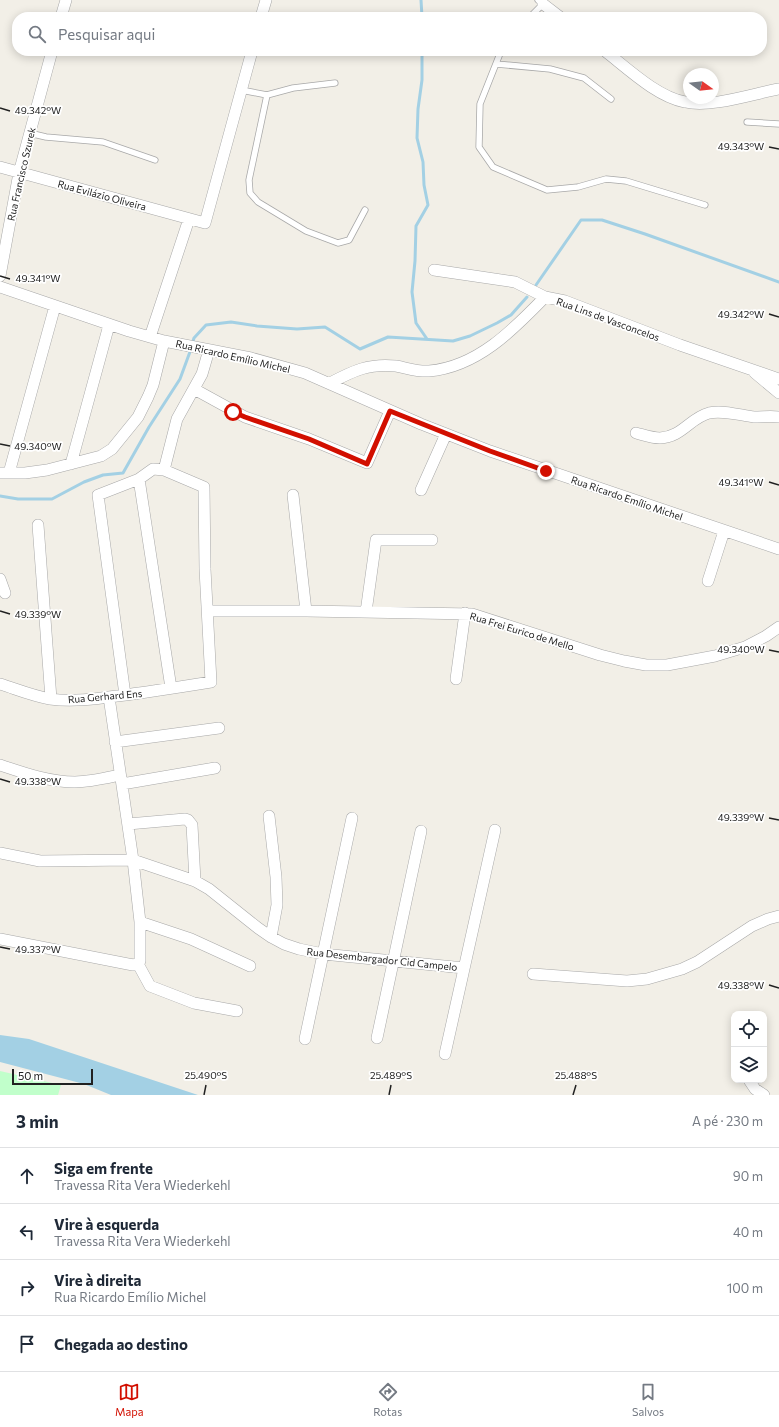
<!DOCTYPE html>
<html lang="pt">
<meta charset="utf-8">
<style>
body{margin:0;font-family:Commissioner,sans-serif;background:#f6f6f7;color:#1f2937}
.controls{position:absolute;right:12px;bottom:12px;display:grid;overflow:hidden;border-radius:8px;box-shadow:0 2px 10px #0003}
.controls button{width:36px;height:36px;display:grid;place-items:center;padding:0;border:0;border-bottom:1px solid #e0e1e3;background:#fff;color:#1f2937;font:20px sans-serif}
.compass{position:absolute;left:683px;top:68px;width:36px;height:36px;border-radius:50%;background:#fff;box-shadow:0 2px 10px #0003;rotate:105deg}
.scale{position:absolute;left:12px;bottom:10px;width:81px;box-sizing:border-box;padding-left:4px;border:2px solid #212121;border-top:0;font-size:11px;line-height:14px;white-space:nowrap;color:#212121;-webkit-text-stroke:3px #fff;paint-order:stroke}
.stop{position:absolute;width:12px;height:12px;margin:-9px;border:3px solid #d20f00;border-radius:50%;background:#fff}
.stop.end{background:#d20f00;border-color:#fff;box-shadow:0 1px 4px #0008}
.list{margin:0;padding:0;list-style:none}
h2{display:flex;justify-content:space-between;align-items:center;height:52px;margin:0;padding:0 16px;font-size:17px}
h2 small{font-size:13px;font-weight:400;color:#747a83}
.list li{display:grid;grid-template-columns:26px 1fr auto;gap:12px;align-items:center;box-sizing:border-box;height:56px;padding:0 16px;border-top:1px solid #e0e1e3}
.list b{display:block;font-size:15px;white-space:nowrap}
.list p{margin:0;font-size:13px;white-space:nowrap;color:#747a83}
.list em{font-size:13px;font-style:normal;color:#747a83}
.icon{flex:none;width:22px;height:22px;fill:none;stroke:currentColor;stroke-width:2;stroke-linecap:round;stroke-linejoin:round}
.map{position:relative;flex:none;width:779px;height:1095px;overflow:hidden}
.search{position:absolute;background:#fff;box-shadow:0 2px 10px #0003;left:12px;right:12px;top:12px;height:44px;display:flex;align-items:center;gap:10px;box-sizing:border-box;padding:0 14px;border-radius:16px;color:#747a83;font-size:15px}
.sheet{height:276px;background:#fff}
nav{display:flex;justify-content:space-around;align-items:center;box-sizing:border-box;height:56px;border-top:1px solid #e0e1e3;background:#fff;font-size:11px;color:#747a83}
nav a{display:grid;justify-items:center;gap:2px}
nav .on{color:#d20f00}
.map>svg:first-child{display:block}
.park{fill:#c1ffcb}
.water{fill:#a3d0e4}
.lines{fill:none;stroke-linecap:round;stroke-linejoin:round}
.stream{stroke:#a3d0e4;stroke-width:3}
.service-casing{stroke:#a8a8a8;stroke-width:7}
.minor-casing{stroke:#a8a8a8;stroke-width:12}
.service{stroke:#fff;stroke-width:5.5}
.minor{stroke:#fff;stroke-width:11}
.route{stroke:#d20f00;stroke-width:5}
.ticks{fill:none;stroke:#212121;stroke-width:1.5}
.labels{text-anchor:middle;stroke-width:3.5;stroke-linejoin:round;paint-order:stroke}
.street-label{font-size:10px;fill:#212121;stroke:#fff}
.ticks-label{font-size:10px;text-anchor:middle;fill:#212121;stroke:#fff;stroke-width:3.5;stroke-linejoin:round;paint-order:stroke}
</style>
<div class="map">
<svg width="779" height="1095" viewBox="0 0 779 1095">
<rect width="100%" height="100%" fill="#f2efe7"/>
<path class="park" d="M 0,1071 L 61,1085 L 58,1095 L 0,1095 Z"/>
<path class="water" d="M 0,1035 L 29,1039 L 198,1095 L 111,1095 L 84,1084 L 0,1062 Z"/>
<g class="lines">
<path class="stream" d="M 421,0 L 422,17
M 422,51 L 422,80 L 418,109 L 417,138 L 423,162 L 424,185 L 428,205 L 416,226 L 415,261 L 412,292 L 416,323 L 427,339
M 536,285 L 581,220 L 602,220 L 645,234 L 779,282
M 192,344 L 194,338 L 206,325 L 231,322 L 257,326 L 297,329 L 325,327 L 360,349 L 388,337 L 453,341 L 470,336 L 497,323 L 511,315 L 527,297
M 0,496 L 18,499 L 52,499 L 84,482 L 103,475 L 123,473 L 149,427 L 180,379 L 191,349"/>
<g class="service-casing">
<path id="service" d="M 530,17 L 543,4 L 538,0
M 501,51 L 480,104 L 479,147 L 493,167 L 547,190 L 578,187 L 606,179 L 626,181 L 705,205
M 496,64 L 550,69 L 584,78 L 611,99
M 241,90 L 267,95 L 249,180 L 250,193 L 258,202 L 306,231 L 338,243 L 349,240 L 365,210
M 267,95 L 293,88 L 335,83
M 747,122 L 779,124
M 29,133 L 46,137 L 103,142 L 155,160"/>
</g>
<g class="minor-casing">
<path id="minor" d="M 543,4 L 560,17
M 61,17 L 66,0
M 261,17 L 266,0
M 605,51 C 627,68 657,97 685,102 C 711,108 752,94 779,89
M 0,167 L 205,223 L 252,51
M 434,270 L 515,282 L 545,297 L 565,301 L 680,345 L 779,379
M 0,276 L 19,173 L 52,51
M 0,287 L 129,331 L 164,341 L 251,358 L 305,373 L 421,424 L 490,451 L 779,549
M 150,337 L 189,219
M 755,373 L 779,393
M 330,383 C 353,371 369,363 396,366 C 407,368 418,372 429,371 C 477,367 513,330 545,297
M 194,389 L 245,417 L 309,439 L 367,463 L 390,411
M 636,433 C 644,435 652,438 660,438 C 682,437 690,418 709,413 C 724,410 739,415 754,417 C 763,417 771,416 779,417
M 71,464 L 109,325
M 164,470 L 177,419 L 202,374 L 209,350
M 0,473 L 25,473 L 47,470 L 101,456 L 112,449 L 138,417 L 148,397 L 153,385 L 164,341
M 9,473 L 55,306
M 139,479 L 171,688
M 421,490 L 446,434
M 293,495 L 306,611
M 38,525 L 51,699
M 0,579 L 5,593
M 708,581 L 724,531
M 208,611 L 306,611 L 472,614 L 600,655 L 624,661 L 646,665 L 667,665 L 715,656 L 745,647 L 766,636 L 779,627
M 366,612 L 376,540 L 432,540
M 456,679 L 465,613
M 0,684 C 16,689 33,696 50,699 C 72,702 95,699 117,696 C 149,692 180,687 211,682 L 205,569 L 204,487 L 164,470 L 153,469 L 139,479 L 98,495 L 125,695
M 115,742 L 219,728
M 0,765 C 24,773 49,782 75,782 C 90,782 106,778 120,775
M 122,784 L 215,768
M 269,816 L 276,877 L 277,905 L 271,937
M 128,824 L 185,819 L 188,820 L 192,825 L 195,881
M 0,853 L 40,861 L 133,860 L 195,881 L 209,889 L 258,928 L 271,937 L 284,944 L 299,949 L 323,954 L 464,968
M 140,922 L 191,939 L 250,966
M 0,939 L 133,965 L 138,964 L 140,961 L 140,922 L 133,860 L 109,697
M 138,964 L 150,986 L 194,1003 L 237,1011
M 533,974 L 627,981 L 647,979 L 682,969 L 697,962 L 752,926 L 768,919 L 779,916
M 377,1038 L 421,831
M 305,1039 L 352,818
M 445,1054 L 495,830
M 749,1080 L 755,1089 L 764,1095"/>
</g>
<use href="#service" class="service"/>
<use href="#minor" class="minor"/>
</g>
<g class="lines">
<path class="route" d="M 233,412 L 245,417 L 309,439 L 367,464 L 390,411 L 490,451 L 546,471"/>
</g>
<path class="ticks" d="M 0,108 L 10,111M 769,147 L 779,149M 0,276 L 10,279M 769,314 L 779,317M 0,444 L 10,446M 769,482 L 779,485M 0,611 L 10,614M 769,650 L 779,652M 0,779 L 10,782M 769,818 L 779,820M 0,947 L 10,949M 769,985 L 779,988M 204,1095 L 206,1085M 389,1095 L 391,1085M 573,1095 L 576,1085"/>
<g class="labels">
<g class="street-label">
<text transform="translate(21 174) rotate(-77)" y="4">Rua Francisco Szurek</text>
<text transform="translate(102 195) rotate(15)" y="4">Rua Evilázio Oliveira</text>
<text transform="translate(608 319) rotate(20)" y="4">Rua Lins de Vasconcelos</text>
<text transform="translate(233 356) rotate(13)" y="4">Rua Ricardo Emílio Michel</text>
<text transform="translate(627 498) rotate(19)" y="4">Rua Ricardo Emílio Michel</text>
<text transform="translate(522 631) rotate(17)" y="4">Rua Frei Eurico de Mello</text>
<text transform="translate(105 696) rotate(-5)" y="4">Rua Gerhard Ens</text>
<text transform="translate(382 959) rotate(6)" y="4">Rua Desembargador Cid Campelo</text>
</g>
</g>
<g class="ticks-label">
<text x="38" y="114">49.342°W</text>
<text x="741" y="150">49.343°W</text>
<text x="38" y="282">49.341°W</text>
<text x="741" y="318">49.342°W</text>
<text x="38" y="450">49.340°W</text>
<text x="741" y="486">49.341°W</text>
<text x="38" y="618">49.339°W</text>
<text x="741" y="653">49.340°W</text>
<text x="38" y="785">49.338°W</text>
<text x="741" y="821">49.339°W</text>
<text x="38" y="953">49.337°W</text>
<text x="741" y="989">49.338°W</text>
<text x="206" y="1079">25.490°S</text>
<text x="391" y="1079">25.489°S</text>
<text x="576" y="1079">25.488°S</text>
</g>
</svg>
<div class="controls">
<button><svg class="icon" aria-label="locate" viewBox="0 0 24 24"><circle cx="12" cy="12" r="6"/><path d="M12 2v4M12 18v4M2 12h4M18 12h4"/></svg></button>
<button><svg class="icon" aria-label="layers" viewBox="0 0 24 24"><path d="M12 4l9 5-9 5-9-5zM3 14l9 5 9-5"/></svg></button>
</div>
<svg class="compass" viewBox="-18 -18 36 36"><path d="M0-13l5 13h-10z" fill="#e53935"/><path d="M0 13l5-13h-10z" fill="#747a83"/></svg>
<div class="scale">50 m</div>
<div class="stop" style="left:233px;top:412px"></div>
<div class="stop end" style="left:546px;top:471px"></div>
<div class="search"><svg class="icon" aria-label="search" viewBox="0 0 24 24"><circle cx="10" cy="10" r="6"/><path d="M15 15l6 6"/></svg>Pesquisar aqui</div>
</div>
<section class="sheet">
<h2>3 min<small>A pé · 230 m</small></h2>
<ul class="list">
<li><svg class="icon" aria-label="ahead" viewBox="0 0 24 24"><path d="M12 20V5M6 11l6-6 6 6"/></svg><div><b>Siga em frente</b><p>Travessa Rita Vera Wiederkehl</p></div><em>90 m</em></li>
<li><svg class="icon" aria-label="left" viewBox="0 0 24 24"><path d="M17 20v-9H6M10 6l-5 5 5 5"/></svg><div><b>Vire à esquerda</b><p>Travessa Rita Vera Wiederkehl</p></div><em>40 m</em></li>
<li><svg class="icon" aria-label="right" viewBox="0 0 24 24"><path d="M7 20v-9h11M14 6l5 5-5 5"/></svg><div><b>Vire à direita</b><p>Rua Ricardo Emílio Michel</p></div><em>100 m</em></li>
<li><svg class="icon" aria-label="arrive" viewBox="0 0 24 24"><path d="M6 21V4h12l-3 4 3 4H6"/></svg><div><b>Chegada ao destino</b></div></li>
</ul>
</section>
<nav>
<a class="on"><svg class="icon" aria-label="map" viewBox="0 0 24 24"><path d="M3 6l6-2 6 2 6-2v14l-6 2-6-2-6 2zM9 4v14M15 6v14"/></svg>Mapa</a>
<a><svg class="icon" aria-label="directions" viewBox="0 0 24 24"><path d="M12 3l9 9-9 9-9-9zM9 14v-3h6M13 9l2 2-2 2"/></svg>Rotas</a>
<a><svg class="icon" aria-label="saved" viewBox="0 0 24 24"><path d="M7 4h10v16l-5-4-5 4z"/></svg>Salvos</a>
</nav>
